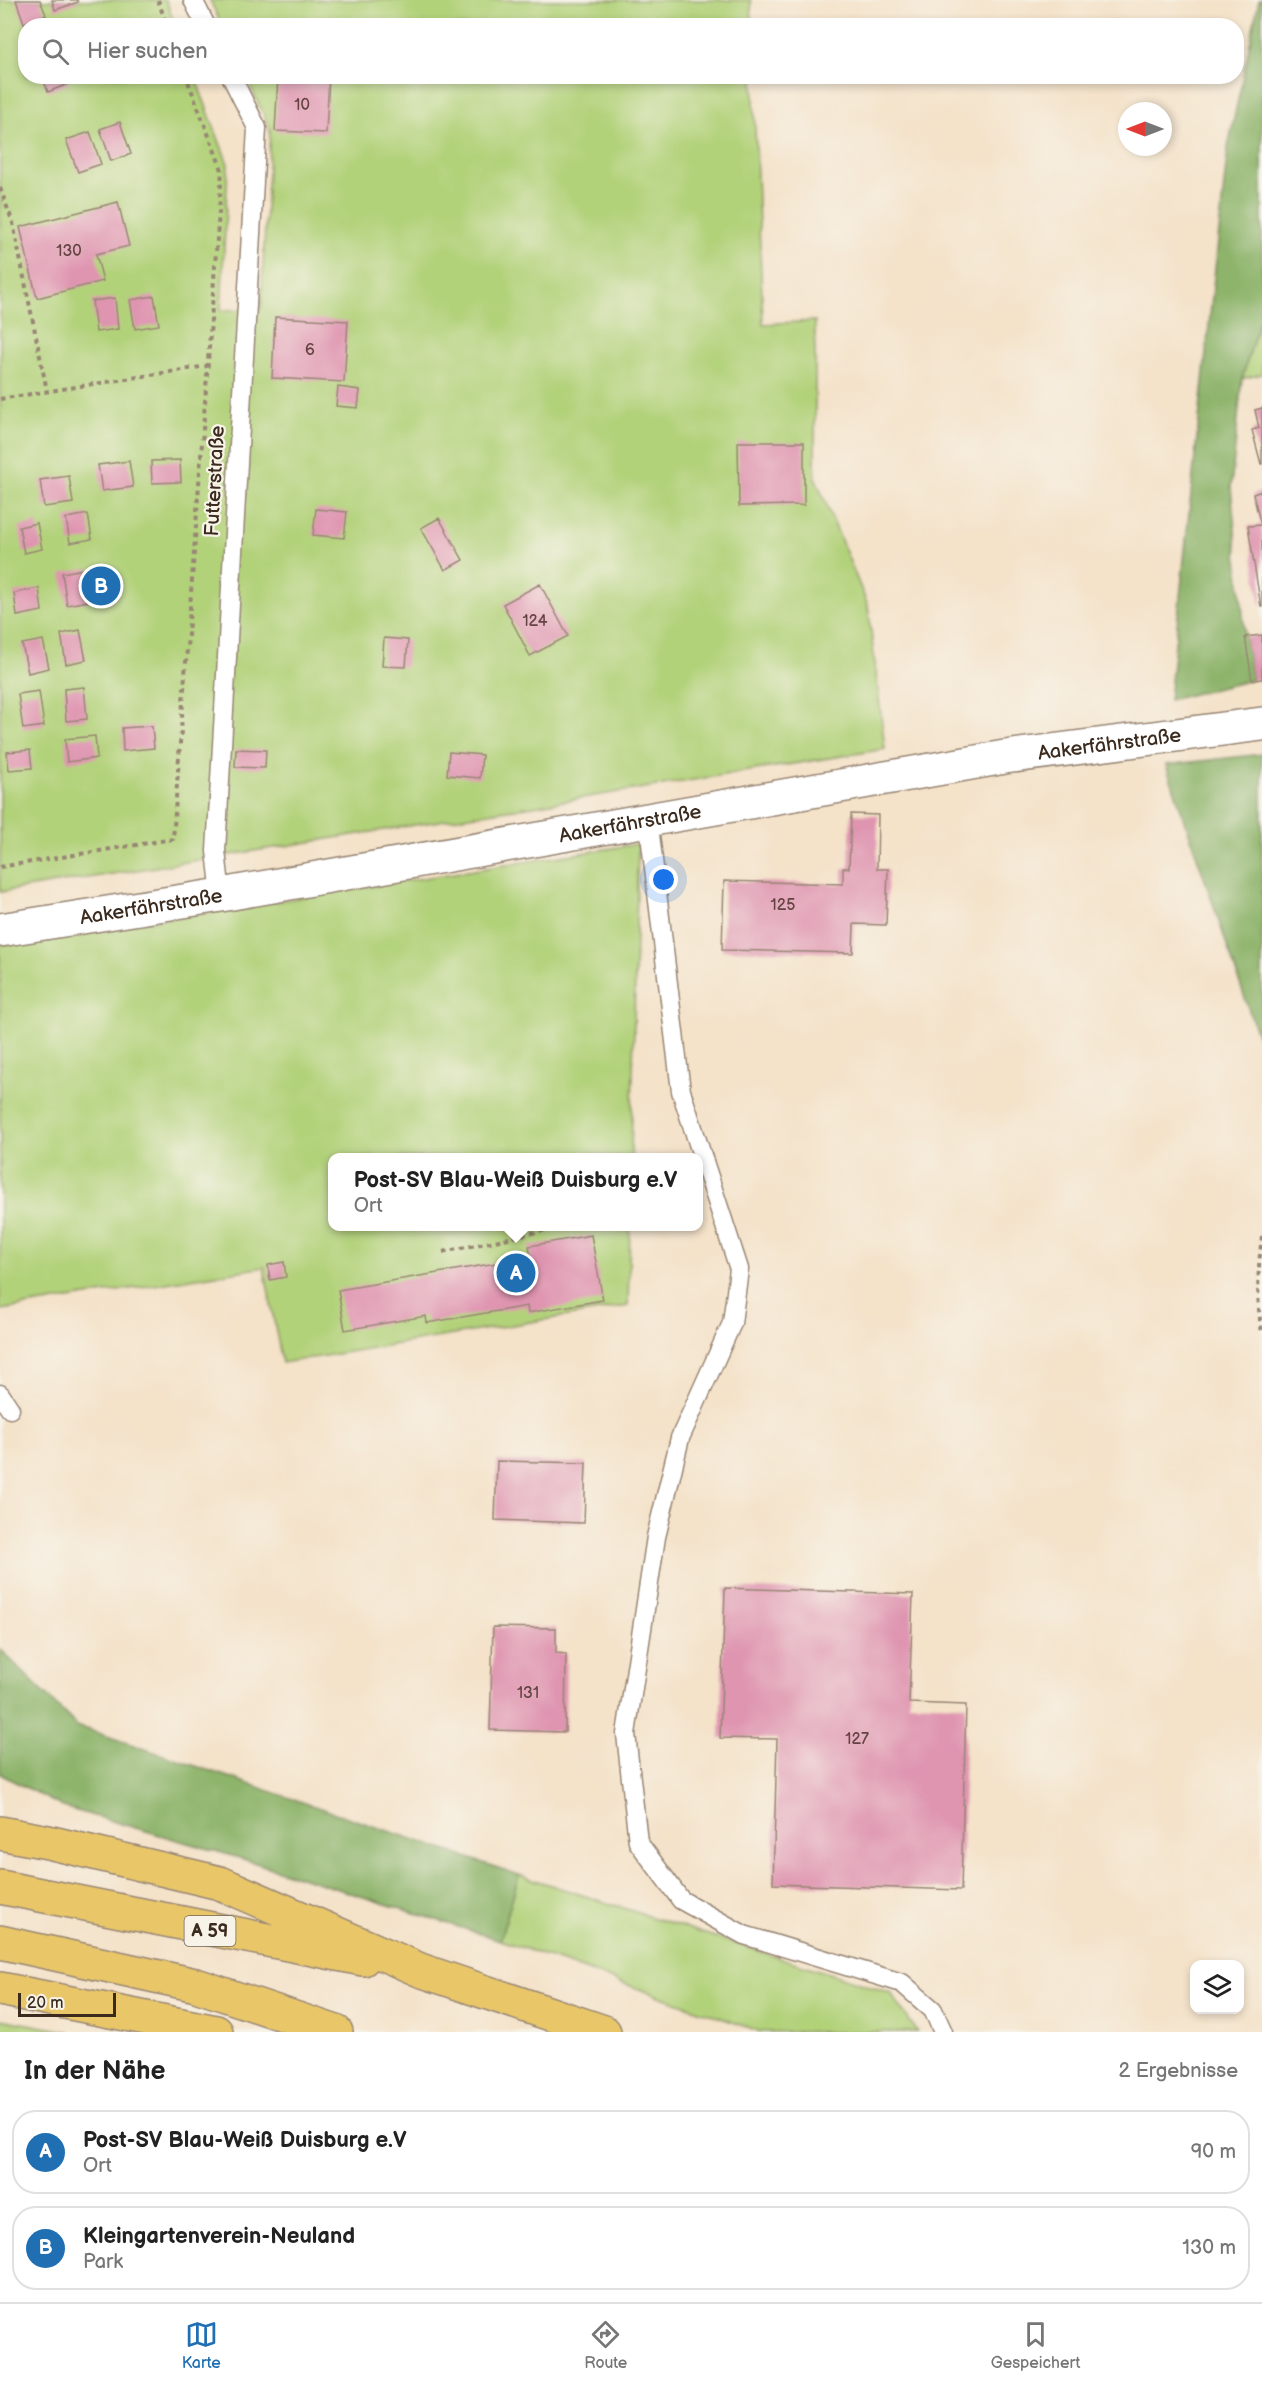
<!DOCTYPE html>
<html lang="de">
<meta charset="utf-8">
<style>
body{margin:0;font-family:"Balsamiq Sans",sans-serif;background:#f6f6f6;color:#222}
.controls{position:absolute;right:18px;bottom:18px;display:grid;overflow:hidden;border-radius:12px;box-shadow:0 3px 9px #0003}
.controls button{width:54px;height:54px;display:grid;place-items:center;padding:0;border:0;border-bottom:2px solid #e0e0e0;background:#fff;color:#222;font:30px sans-serif}
.compass{position:absolute;left:1118px;top:102px;width:54px;height:54px;border-radius:50%;background:#fff;box-shadow:0 3px 9px #0003;rotate:270deg}
.scale{position:absolute;left:18px;bottom:15px;width:98px;box-sizing:border-box;padding-left:6px;border:3px solid #3b2a1e;border-top:0;font-size:16px;line-height:21px;white-space:nowrap;color:#3b2a1e;-webkit-text-stroke:4px #f7f3e8;paint-order:stroke}
.you{position:absolute;left:664px;top:880px;width:21px;height:21px;margin:-15px;border:4px solid #fff;border-radius:50%;background:#1a73e8;box-shadow:0 0 0 9px #1a73e833}
.badge{display:grid;place-items:center;width:39px;height:39px;border-radius:50%;background:#1f6fb2;color:#fff;font-size:20px;font-weight:700}
.pin{position:absolute;translate:-50% -50%;border:3px solid #fff;box-shadow:0 2px 6px #0006}
.popup{position:absolute;left:328px;top:1153px;width:375px;height:78px;box-sizing:border-box;display:grid;place-content:center;border-radius:12px;background:#fff;filter:drop-shadow(0 2px 4px #0005);font-size:20px;white-space:nowrap;color:#767676}
.popup b{font-size:22px;color:#222}
.popup::after{content:'';position:absolute;left:50%;top:100%;margin-left:-12px;border:12px solid transparent;border-top-color:#fff}
.list{margin:0;padding:0;list-style:none}
h2{display:flex;justify-content:space-between;align-items:center;height:78px;margin:0;padding:0 24px;font-size:26px}
h2 small{font-size:20px;font-weight:400;color:#767676}
.list li{display:grid;grid-template-columns:39px 1fr auto;gap:18px;align-items:center;box-sizing:border-box;height:84px;margin:0 12px 12px;padding:0 12px;border:2px solid #e0e0e0;border-radius:24px}
.list b{display:block;font-size:22px;white-space:nowrap}
.list p{margin:0;font-size:20px;white-space:nowrap;color:#767676}
.list em{font-size:20px;font-style:normal;color:#767676}
.icon{flex:none;width:33px;height:33px;fill:none;stroke:currentColor;stroke-width:2;stroke-linecap:round;stroke-linejoin:round}
.map{position:relative;flex:none;width:1262px;height:2032px;overflow:hidden}
.search{position:absolute;background:#fff;box-shadow:0 3px 9px #0003;left:18px;right:18px;top:18px;height:66px;display:flex;align-items:center;gap:15px;box-sizing:border-box;padding:0 21px;border-radius:24px;color:#767676;font-size:22px}
.sheet{height:270px;background:#fff}
nav{display:flex;justify-content:space-around;align-items:center;box-sizing:border-box;height:84px;border-top:2px solid #e0e0e0;background:#fff;font-size:16px;color:#767676}
nav a{display:grid;justify-items:center;gap:3px}
nav .on{color:#1f6fb2}
.map>svg:first-child{display:block}
.green{fill:#b2d27a;stroke:#767e4c;stroke-width:1.5}
.forest{fill:#8db46a;stroke:#646f44;stroke-width:1.5}
.building{fill:#df94b0}
.lines{fill:none;stroke-linecap:round;stroke-linejoin:round}
.lane-casing{stroke:#988674;stroke-width:21}
.street-casing{stroke:#988674;stroke-width:36}
.highway-casing{stroke:#988674;stroke-width:36}
.path{stroke:#988674;stroke-width:4;stroke-dasharray:4.5 4.5;stroke-linecap:butt}
.lane{stroke:#fff;stroke-width:18}
.street{stroke:#fff;stroke-width:33}
.highway{stroke:#e9c769;stroke-width:33}
.labels{text-anchor:middle;stroke-width:4.5;stroke-linejoin:round;paint-order:stroke}
.number-label{font-size:16px;fill:#644442}
.shield{fill:#f7f3e8;stroke:#73665b;stroke-width:1.5}
.shield-label{font-size:18px;font-weight:bold;fill:#3b2a1e}
.street-label{font-size:20px;fill:#3b2a1e;stroke:#f7f3e8}
</style>
<div class="map">
<svg width="1262" height="2032" viewBox="0 0 1262 2032">
<rect width="100%" height="100%" fill="#f7f3e8"/>
<filter id="ink" filterUnits="userSpaceOnUse"><feTurbulence type="fractalNoise" baseFrequency=".0167" numOctaves="2"/><feDisplacementMap in="SourceGraphic" scale="12" xChannelSelector="R" yChannelSelector="G"/><feConvolveMatrix kernelMatrix="1 2 1 2 8 2 1 2 1" color-interpolation-filters="sRGB"/></filter>
<filter id="wash" filterUnits="userSpaceOnUse"><feTurbulence type="fractalNoise" baseFrequency=".008" numOctaves="4" result="noise"/><feDisplacementMap in="SourceGraphic" scale="24" xChannelSelector="R" yChannelSelector="G"/><feGaussianBlur stdDeviation="1.35" result="paint"/><feColorMatrix in="noise" values="0 0 0 0 0 0 0 0 0 0 0 0 0 0 0 0 0 1.4 0 .05"/><feComposite in="paint" operator="in"/></filter>
<g filter="url(#wash)">
<rect width="100%" height="100%" fill="#f4e2c9"/>
<path class="green" d="M 0,0 L 166,0 L 175,25 L 26,26 L 26,76 L 195,77 L 228,164 L 221,310 L 261,309 L 270,128 L 246,77 L 753,77 L 763,324 L 815,321 L 815,477 L 868,606 L 885,749 L 0,892 Z
M 210,0 L 751,0 L 752,25 L 222,26 Z
M 1262,311 L 1262,374 L 1242,379 Z
M 638,844 L 631,1157 L 333,1158 L 333,1226 L 630,1227 L 628,1306 L 282,1363 L 264,1267 L 0,1310 L 0,945 Z
M 519,1875 L 891,1993 L 917,2032 L 761,2032 L 500,1940 Z
M 0,2019 L 71,2032 L 0,2032 Z"/>
<path class="forest" d="M 1259,0 L 1262,0 L 1262,311 L 1242,379 L 1231,487 L 1245,637 L 1252,680 L 1169,700 L 1228,147 Z
M 1262,754 L 1262,1049 L 1166,765 Z
M 0,1649 L 77,1726 L 519,1875 L 500,1940 L 243,1859 L 63,1807 L 0,1774 Z"/>
<g id="blocks">
<path class="building" d="M 16,0 L 40,0 L 46,15 L 24,23 Z
M 52,0 L 77,0 L 78,2 L 55,10 Z
M 42,76 L 66,76 L 68,84 L 48,92 Z
M 278,76 L 329,76 L 326,133 L 275,131 Z
M 120,122 L 131,154 L 111,161 L 100,129 Z
M 90,132 L 101,164 L 78,172 L 66,140 Z
M 118,202 L 129,246 L 96,254 L 103,281 L 37,298 L 20,227 Z
M 154,296 L 159,325 L 135,329 L 130,300 Z
M 115,298 L 118,329 L 96,332 L 92,301 Z
M 275,317 L 348,321 L 344,382 L 272,378 Z
M 338,387 L 360,390 L 358,408 L 336,406 Z
M 1262,408 L 1262,464 L 1261,464 L 1252,430 L 1259,428 L 1255,410 Z
M 738,442 L 804,442 L 804,505 L 739,506 Z
M 180,460 L 181,482 L 152,483 L 151,461 Z
M 129,461 L 133,487 L 102,491 L 98,465 Z
M 69,476 L 73,503 L 44,507 L 40,480 Z
M 1262,491 L 1262,607 L 1261,607 L 1248,526 L 1261,525 L 1253,494 Z
M 316,509 L 347,512 L 344,538 L 313,535 Z
M 88,514 L 92,539 L 70,543 L 66,518 Z
M 439,518 L 463,560 L 445,570 L 421,528 Z
M 37,523 L 42,549 L 24,553 L 19,527 Z
M 89,568 L 94,600 L 67,605 L 62,573 Z
M 540,584 L 568,636 L 530,656 L 503,604 Z
M 39,588 L 42,611 L 17,616 L 14,593 Z
M 80,630 L 86,660 L 66,664 L 61,634 Z
M 1262,635 L 1262,679 L 1252,680 L 1245,637 Z
M 384,638 L 408,640 L 406,667 L 382,666 Z
M 43,640 L 49,668 L 28,673 L 22,644 Z
M 84,687 L 87,719 L 66,721 L 64,689 Z
M 39,691 L 44,726 L 23,729 L 18,694 Z
M 152,726 L 154,748 L 123,751 L 122,728 Z
M 95,736 L 97,758 L 67,762 L 65,739 Z
M 236,749 L 266,750 L 265,768 L 235,767 Z
M 30,750 L 32,768 L 9,770 L 7,752 Z
M 449,752 L 482,755 L 480,778 L 447,775 Z
M 851,814 L 878,815 L 877,869 L 888,869 L 886,925 L 854,924 L 853,953 L 722,950 L 724,881 L 843,884 L 843,868 L 849,868 Z
M 591,1235 L 603,1300 L 528,1313 L 527,1306 L 427,1323 L 426,1316 L 345,1330 L 338,1290 L 531,1257 L 529,1246 Z
M 284,1262 L 286,1277 L 270,1280 L 268,1265 Z
M 497,1461 L 586,1463 L 584,1523 L 495,1520 Z
M 725,1588 L 913,1594 L 909,1703 L 966,1705 L 961,1890 L 773,1884 L 777,1739 L 720,1738 Z
M 493,1627 L 556,1628 L 556,1653 L 566,1654 L 565,1732 L 490,1730 Z"/>
</g>
</g>
<g filter="url(#ink)">
<use href="#blocks" fill-opacity="0" stroke="#988674" stroke-width="1.5"/>
<g class="lines">
<g class="lane-casing">
<path id="lane" d="M 193,0 L 206,26
M 648,818 L 681,1091 L 739,1269 L 732,1323 L 680,1438 L 656,1537 L 626,1734 L 638,1842 L 681,1900 L 744,1935 L 902,1983 L 933,2010 L 943,2032
M 221,895 L 216,851 L 257,128 L 231,76
M 0,1394 L 10,1409"/>
</g>
<g class="street-casing">
<g id="street">
<path id="s1" d="M 0,930 L 221,895 L 1005,757 L 1262,724"/>
</g>
</g>
<g class="highway-casing">
<path id="highway" d="M 0,1833 L 48,1842 L 220,1883 L 420,1970 L 604,2032
M 0,1887 L 363,1959
M 0,1942 L 196,1985 L 336,2032
M 0,1989 L 216,2032"/>
</g>
<path class="path" d="M 158,0 L 167,26
M 0,188 L 13,223 L 47,391
M 0,399 L 207,366
M 0,867 L 173,839 L 222,170 L 186,76
M 1262,1236 C 1258,1269 1256,1300 1262,1332
M 443,1252 L 565,1226"/>
<use href="#lane" class="lane"/>
<use href="#street" class="street"/>
<use href="#highway" class="highway"/>
</g>
</g>
<g class="labels">
<g class="number-label">
<text x="302" y="110">10</text>
<text x="69" y="256">130</text>
<text x="310" y="355">6</text>
<text x="535" y="626">124</text>
<text x="783" y="910">125</text>
<text x="528" y="1698">131</text>
<text x="857" y="1744">127</text>
</g>
<rect class="shield" x="184.5" y="1916" width="51" height="30" rx="4.5"/>
<g class="shield-label">
<text x="210" y="1937">A 59</text>
</g>
<g class="street-label">
<text transform="translate(214 481) rotate(-87)" y="7">Futterstraße</text>
<text dy="7" stroke="none"><textPath href="#s1" startOffset="1125">Aakerfährstraße</textPath></text>
<text dy="7" stroke="none"><textPath href="#s1" startOffset="639">Aakerfährstraße</textPath></text>
<text dy="7" stroke="none"><textPath href="#s1" startOffset="153">Aakerfährstraße</textPath></text>
</g>
</g>
</svg>
<div class="controls">
<button><svg class="icon" aria-label="layers" viewBox="0 0 24 24"><path d="M12 4l9 5-9 5-9-5zM3 14l9 5 9-5"/></svg></button>
</div>
<svg class="compass" viewBox="-18 -18 36 36"><path d="M0-13l5 13h-10z" fill="#e53935"/><path d="M0 13l5-13h-10z" fill="#767676"/></svg>
<div class="scale">20 m</div>
<div class="you"></div>
<div class="pin badge" style="left:516px;top:1273px">A</div>
<div class="popup"><b>Post-SV Blau-Weiß Duisburg e.V</b>Ort</div>
<div class="pin badge" style="left:101px;top:586px">B</div>
<div class="search"><svg class="icon" aria-label="search" viewBox="0 0 24 24"><circle cx="10" cy="10" r="6"/><path d="M15 15l6 6"/></svg>Hier suchen</div>
</div>
<section class="sheet">
<h2>In der Nähe<small>2 Ergebnisse</small></h2>
<ul class="list">
<li><span class="badge">A</span><div><b>Post-SV Blau-Weiß Duisburg e.V</b><p>Ort</p></div><em>90 m</em></li>
<li><span class="badge">B</span><div><b>Kleingartenverein-Neuland</b><p>Park</p></div><em>130 m</em></li>
</ul>
</section>
<nav>
<a class="on"><svg class="icon" aria-label="map" viewBox="0 0 24 24"><path d="M3 6l6-2 6 2 6-2v14l-6 2-6-2-6 2zM9 4v14M15 6v14"/></svg>Karte</a>
<a><svg class="icon" aria-label="directions" viewBox="0 0 24 24"><path d="M12 3l9 9-9 9-9-9zM9 14v-3h6M13 9l2 2-2 2"/></svg>Route</a>
<a><svg class="icon" aria-label="saved" viewBox="0 0 24 24"><path d="M7 4h10v16l-5-4-5 4z"/></svg>Gespeichert</a>
</nav>
